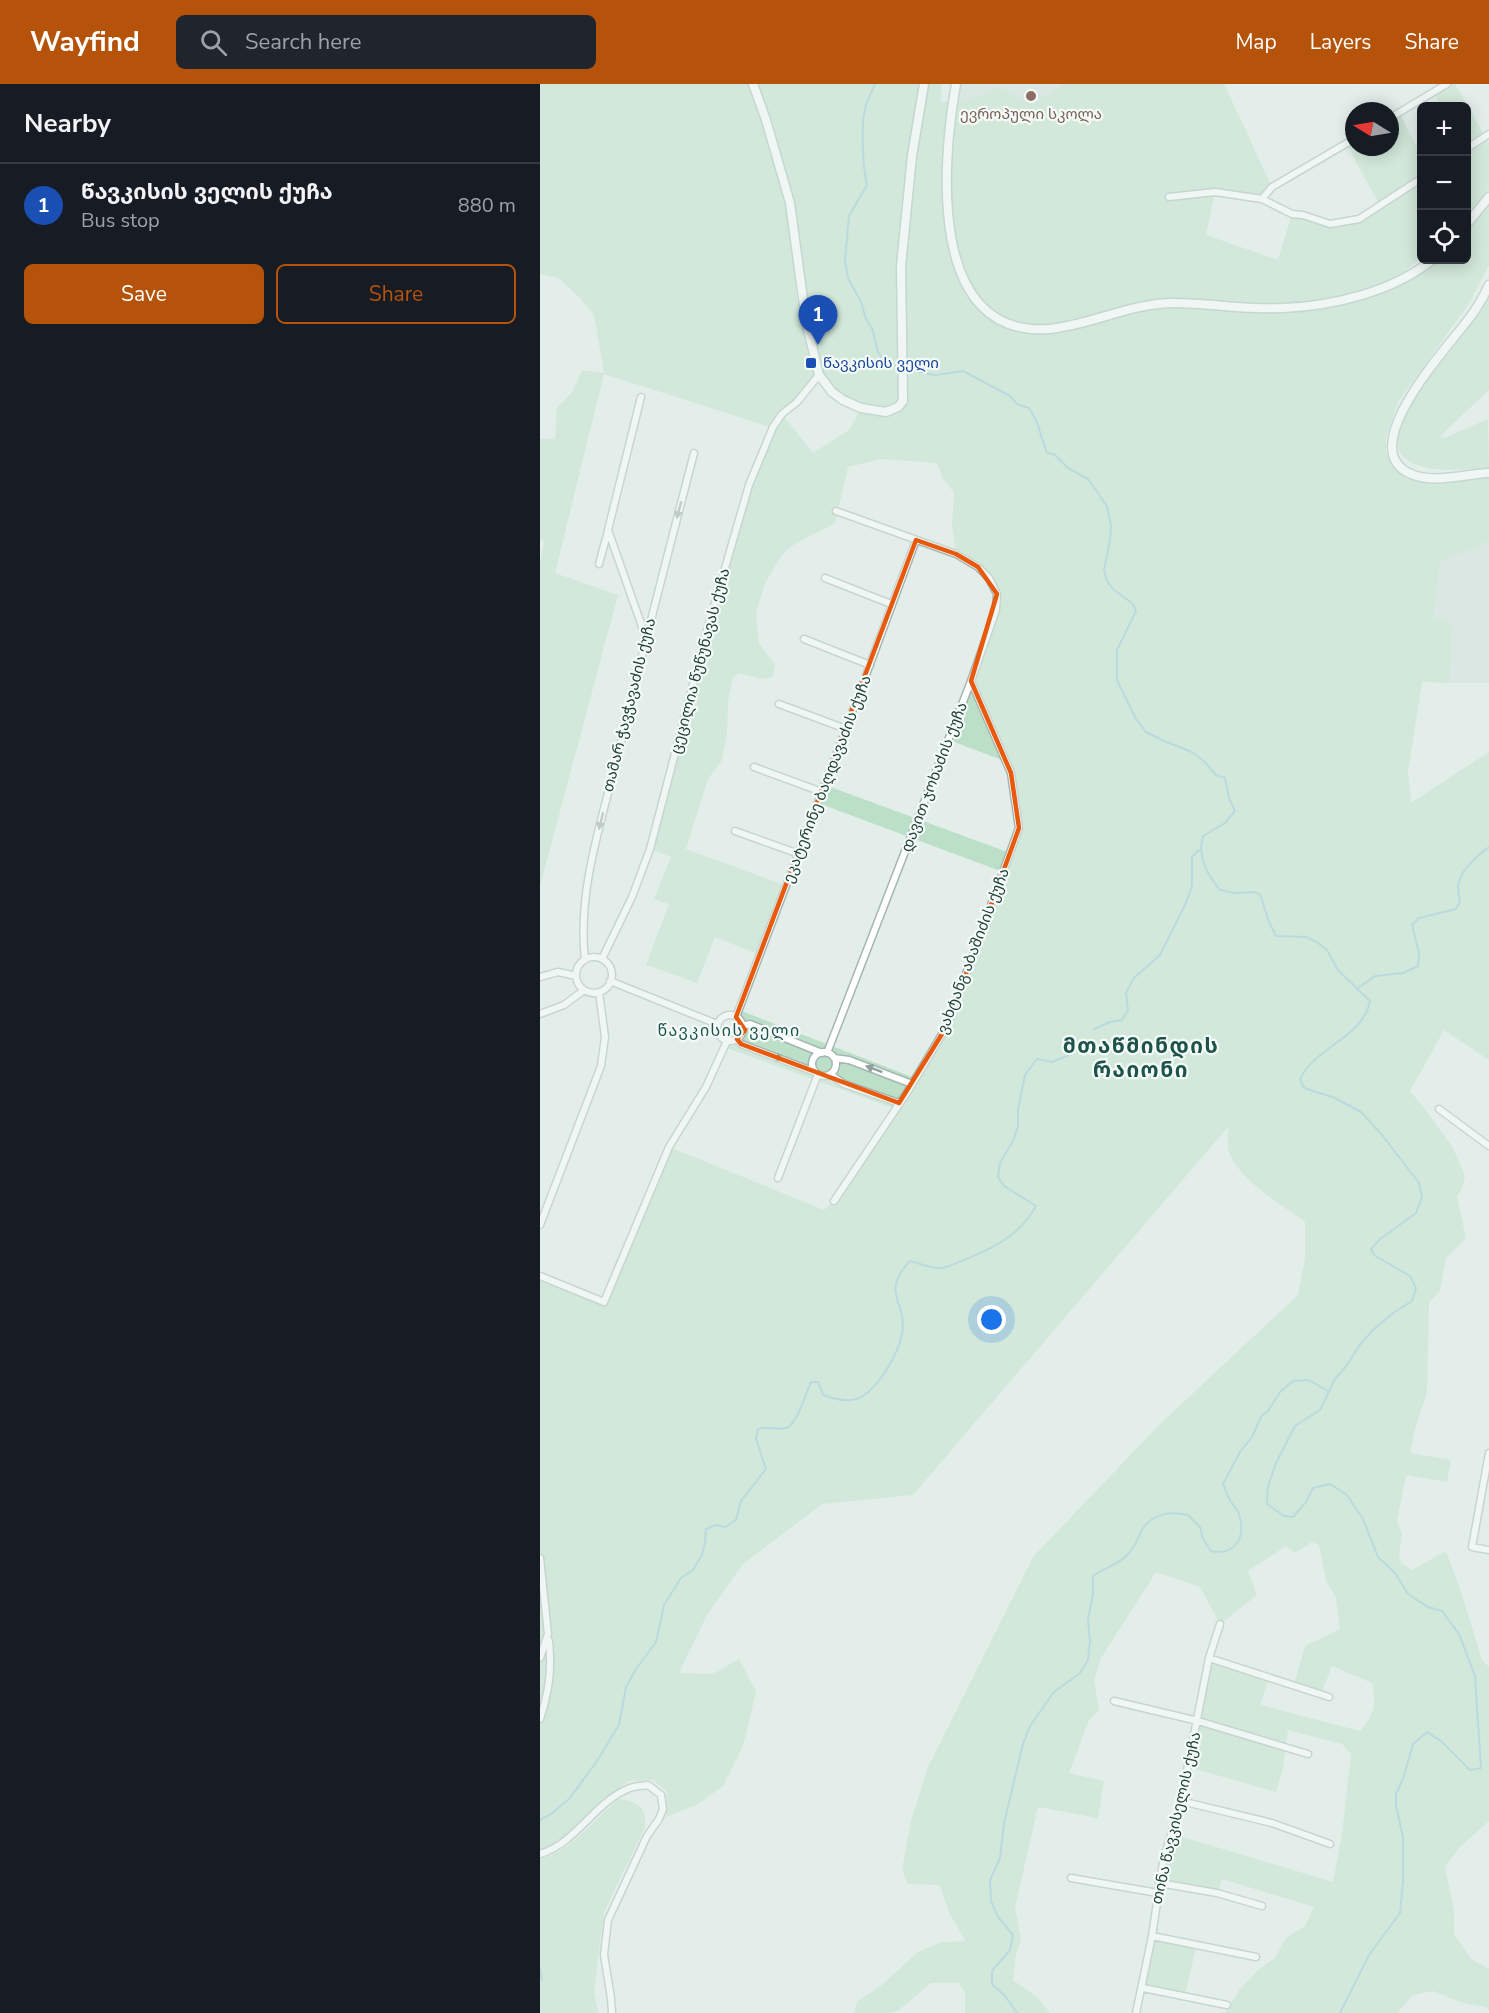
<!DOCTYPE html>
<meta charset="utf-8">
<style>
body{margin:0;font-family:"Nunito Sans","Noto Sans Georgian",sans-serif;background:#20242c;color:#f1f3f6}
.controls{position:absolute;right:18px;top:18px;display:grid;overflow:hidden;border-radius:9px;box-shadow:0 3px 15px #0003}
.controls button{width:54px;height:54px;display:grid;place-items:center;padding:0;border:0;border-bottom:2px solid #363941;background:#171b24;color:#f1f3f6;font:30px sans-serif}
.compass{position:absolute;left:805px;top:18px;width:54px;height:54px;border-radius:50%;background:#171b24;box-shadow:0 3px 15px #0003;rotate:281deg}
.you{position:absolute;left:452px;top:1236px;width:21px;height:21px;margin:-15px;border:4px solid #fff;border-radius:50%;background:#1a73e8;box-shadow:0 0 0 9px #1a73e833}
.badge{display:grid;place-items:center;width:39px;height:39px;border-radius:50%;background:#b45309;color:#fff;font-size:20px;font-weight:700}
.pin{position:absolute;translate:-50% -50px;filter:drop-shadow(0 2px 3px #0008)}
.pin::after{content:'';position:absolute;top:32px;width:21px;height:18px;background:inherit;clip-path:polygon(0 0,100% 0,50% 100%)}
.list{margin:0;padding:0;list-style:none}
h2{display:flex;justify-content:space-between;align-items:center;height:78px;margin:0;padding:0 24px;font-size:26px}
h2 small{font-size:20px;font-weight:400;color:#9ea1a6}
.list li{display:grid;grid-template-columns:39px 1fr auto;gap:18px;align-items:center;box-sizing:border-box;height:84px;padding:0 24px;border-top:2px solid #363941}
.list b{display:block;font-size:22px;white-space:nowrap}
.list p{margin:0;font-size:20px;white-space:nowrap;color:#9ea1a6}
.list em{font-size:20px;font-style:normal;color:#9ea1a6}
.actions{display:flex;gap:12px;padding:18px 24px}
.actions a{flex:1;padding:14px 0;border:2px solid #b45309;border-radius:9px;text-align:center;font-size:21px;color:#b45309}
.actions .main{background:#b45309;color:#fff}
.icon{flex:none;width:33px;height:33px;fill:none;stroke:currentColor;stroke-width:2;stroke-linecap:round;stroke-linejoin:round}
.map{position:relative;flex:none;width:949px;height:1929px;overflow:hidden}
header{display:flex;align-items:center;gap:36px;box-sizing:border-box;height:84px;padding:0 30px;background:#b45309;color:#fff}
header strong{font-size:28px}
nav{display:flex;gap:33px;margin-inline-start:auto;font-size:21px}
.search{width:420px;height:54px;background:#20242c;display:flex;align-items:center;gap:15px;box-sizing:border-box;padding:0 21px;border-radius:9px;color:#9ea1a6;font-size:22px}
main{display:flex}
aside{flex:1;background:#171b24}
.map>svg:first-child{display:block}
.built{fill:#d1ddd9}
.green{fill:#bcdfc8;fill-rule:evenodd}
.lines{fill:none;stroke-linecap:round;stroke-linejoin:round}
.stream{stroke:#8ac2d4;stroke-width:2}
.street-casing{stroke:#a5b6b2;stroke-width:9}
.secondary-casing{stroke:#a1bab3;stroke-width:11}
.street{stroke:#fff;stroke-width:6}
.secondary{stroke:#fff;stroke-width:8}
.oneway{fill:#90a09c}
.marked{fill:none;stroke:#e8590c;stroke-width:4.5;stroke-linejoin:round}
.education-dot{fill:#8d6e63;stroke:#f4faf7;stroke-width:2}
.transit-dot{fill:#1a4fb4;stroke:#f4faf7;stroke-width:2}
.labels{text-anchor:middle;stroke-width:4.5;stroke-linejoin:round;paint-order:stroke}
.education-label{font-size:15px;fill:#785e54;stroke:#f4faf7}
.transit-label{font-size:15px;fill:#164399;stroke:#f4faf7;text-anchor:start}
.street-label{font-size:15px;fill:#22403a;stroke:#f4faf7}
.neighbourhood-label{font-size:16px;letter-spacing:1.5px;fill:#1d534a;stroke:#f4faf7}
.district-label{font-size:21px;font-weight:bold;letter-spacing:1.5px;fill:#1d534a;stroke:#f4faf7}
</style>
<header>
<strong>Wayfind</strong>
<div class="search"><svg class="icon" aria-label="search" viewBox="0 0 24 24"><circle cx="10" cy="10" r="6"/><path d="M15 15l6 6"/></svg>Search here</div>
<nav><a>Map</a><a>Layers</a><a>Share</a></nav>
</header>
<main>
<aside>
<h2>Nearby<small></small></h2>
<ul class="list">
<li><span class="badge" style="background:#1a4fb4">1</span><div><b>წავკისის ველის ქუჩა</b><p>Bus stop</p></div><em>880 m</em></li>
</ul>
<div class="actions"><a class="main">Save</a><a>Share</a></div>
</aside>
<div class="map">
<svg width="949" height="1929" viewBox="0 0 949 1929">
<rect width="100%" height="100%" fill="#e3eeea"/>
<path class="built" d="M 420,0 L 522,0 L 522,2 L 491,20 L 458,3 L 438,14 L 417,18 Z
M 949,457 L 949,599 L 909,599 L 912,539 L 893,534 L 900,476 Z"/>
<path class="green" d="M 0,0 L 402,0 L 401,18 C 424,18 437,14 458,3 L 491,20 L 522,2 L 522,0 L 684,0 L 732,103 L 722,115 L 675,108 L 666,151 L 738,176 L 752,130 L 790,140 L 819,135 L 840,122 L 806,59 L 814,55 L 814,63 L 850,63 L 850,34 L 859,28 L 881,71 L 881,174 L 865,187 L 841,199 L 800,213 L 769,220 L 636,222 L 746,228 L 798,222 L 855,199 L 894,176 L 926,176 L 927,145 L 949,118 L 949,181 L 928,221 L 858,318 L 846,353 L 846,368 L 852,380 L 865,394 L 884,398 L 949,392 L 949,457 L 900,477 L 893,534 L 912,539 L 909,599 L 882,598 L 868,687 L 871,719 L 949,668 L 949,976 L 904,946 L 870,1007 L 888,1029 L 913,1064 L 925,1092 L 922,1105 L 917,1112 L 926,1154 L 906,1174 L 900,1207 L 889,1219 L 887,1308 L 875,1345 L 870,1369 L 911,1376 L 907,1398 L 866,1391 L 857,1437 L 862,1449 L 859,1472 L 861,1479 L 872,1486 L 906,1467 L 920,1505 L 942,1576 L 949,1583 L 949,1737 L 919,1764 L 905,1783 L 914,1826 L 914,1850 L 931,1875 L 949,1885 L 949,1926 L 945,1923 L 923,1919 L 893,1907 L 873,1911 L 857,1929 L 685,1929 L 700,1905 L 718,1886 L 735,1874 L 746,1854 L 765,1842 L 774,1823 L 682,1795 L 678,1808 L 622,1798 L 633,1750 L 793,1798 L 802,1750 L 811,1670 L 802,1660 L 748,1646 L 743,1684 L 736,1708 L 648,1683 L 669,1574 L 729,1594 L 720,1621 L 820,1647 C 834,1631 837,1620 832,1599 L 792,1582 L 781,1610 L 754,1601 L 765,1562 L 800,1545 L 796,1514 L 786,1496 L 779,1461 L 772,1458 L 755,1469 L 746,1462 L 708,1487 L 717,1511 L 680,1540 L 660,1503 L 616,1488 L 561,1574 L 554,1596 L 559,1626 L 549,1636 L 529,1689 L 564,1697 L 558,1734 L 498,1723 L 475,1823 L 481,1855 L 476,1871 L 473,1896 L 497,1913 L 510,1929 L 425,1929 L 425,1909 L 419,1899 L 391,1899 L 358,1927 L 349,1929 L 314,1929 L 317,1918 L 343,1900 L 378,1868 L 402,1858 L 426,1857 L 409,1829 L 400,1801 L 368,1800 L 362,1786 L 371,1737 L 388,1683 L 493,1473 L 619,1341 L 758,1211 L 765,1175 L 765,1138 C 742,1121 702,1098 690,1071 C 686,1063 689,1051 688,1043 L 373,1411 L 282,1420 L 203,1480 L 167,1531 L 139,1589 L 173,1590 L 199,1575 L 216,1608 L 203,1662 L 183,1702 L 158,1720 L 126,1733 L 127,1708 L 113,1696 L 89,1697 L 62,1716 L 33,1747 L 6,1766 L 0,1767 L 0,1193 L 64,1218 L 129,1063 L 284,1126 L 294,1117 L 355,1025 L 184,963 L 193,957 L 199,926 L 375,994 L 407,942 L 463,788 L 278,719 L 285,701 L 470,769 L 479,744 L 467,678 L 409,656 L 456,526 C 458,492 441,488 416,470 L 412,442 L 414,409 L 403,394 L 397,379 L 341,375 L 308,383 L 295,439 L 253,461 L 242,471 L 225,499 L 216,528 L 219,560 L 235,580 L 233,593 L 222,595 L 198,589 L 192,595 L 188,618 L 187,649 L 182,676 L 168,695 L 146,765 L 247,802 L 220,871 L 175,853 L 157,899 L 106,881 L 129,820 L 114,815 L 131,773 L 110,765 L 194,447 L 233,344 L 64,290 L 15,489 L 78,511 L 0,802 L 0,479 L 4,457 L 0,456 L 0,355 L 15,355 L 17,324 L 33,307 L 42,286 L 64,289 L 54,231 L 40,214 L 19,194 L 0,190 ZM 250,151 L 272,270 L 259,235 ZM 279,291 L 303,316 L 321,324 L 309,346 L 273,369 L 242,330 Z
M 907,0 L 915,0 L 949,59 L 949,105 L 927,132 L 926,22 L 901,22 L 894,8 Z
M 949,211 L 949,306 L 900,352 L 904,354 L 948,335 L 949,384 C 924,385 879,392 861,370 C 840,345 922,253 938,231 C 942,224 945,217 949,211 Z
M 79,1715 L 91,1717 L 102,1724 L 105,1734 L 105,1743 L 64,1828 L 54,1906 L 58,1929 L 0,1929 L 0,1775 C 32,1767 54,1735 79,1715 Z
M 614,1855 L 656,1863 L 645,1911 L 606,1903 Z"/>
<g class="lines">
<path class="stream" d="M 335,0 C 332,7 328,14 326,22 C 320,39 323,84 327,101 L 309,132 L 305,176 L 308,194 L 321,218 L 326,235 L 332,244 L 338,268 L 345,279 L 361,284
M 366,286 L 396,291 L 423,287 L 470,312 L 477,320 L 489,324 L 496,336 L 507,369 L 514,370 L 528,384 L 548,395 L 567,422 L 571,442 L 570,456 L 564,486 L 567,497 L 573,505 L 593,520 L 596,527 L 577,566 L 577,596 L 596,635 L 606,648 L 624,657 L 652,668 L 666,679 L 676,691 L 685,694 L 689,714 L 695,727 L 685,739 L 663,752 C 657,773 667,790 680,806 L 695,809 L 714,808 L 720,810 L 729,838 L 736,852 L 766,853 L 777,858 L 787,866 L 798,886 L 830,917 C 823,954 775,963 760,995 L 764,1004 L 795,1014 L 821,1028 L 842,1051 L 879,1099 L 882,1113 L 876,1129 L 840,1155 L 831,1165 L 834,1171 L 870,1192 L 876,1204 L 872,1217 L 853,1229 L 833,1246 L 819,1262 L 807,1281 L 795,1295 L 780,1326 L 755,1342 L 736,1379 L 728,1402 L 727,1420 L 744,1432 L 753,1433 L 766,1418 L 773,1404 L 790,1400 L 807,1411 L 823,1435 L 838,1473 L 855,1489 L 868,1510 L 888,1523 L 902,1527 L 919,1550 L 935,1592 L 941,1684 L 930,1686 L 901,1657 L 887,1648 L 873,1660 L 863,1695 L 856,1710 L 856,1722 L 863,1753 L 863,1798 L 860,1829 L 829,1871 L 800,1929
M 818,904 L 835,892 L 863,889 L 878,882 L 879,869 L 872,841 L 879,834 L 916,825 L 920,818 C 919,814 918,808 918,803 C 919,788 937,771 949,763
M 554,945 L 570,938 L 582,936 L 588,926 L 586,909 L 594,894 L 620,871 L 646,819 L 652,802 L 652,773 L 659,766
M 0,1736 L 11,1730 L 29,1715 L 57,1677 L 79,1641 L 86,1603 L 96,1585 L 116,1558 L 124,1521 L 141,1494 L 153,1486 L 162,1471 L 165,1459 L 166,1445 L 176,1441 L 185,1443 L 196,1436 L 201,1417 L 226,1385 L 216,1355 L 218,1345 C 227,1342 237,1346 246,1344 C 257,1341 266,1309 271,1298 L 278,1298 L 283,1311 C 294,1315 311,1320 323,1312 C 340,1301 358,1270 362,1250 C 368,1217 339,1210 370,1177 C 379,1179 392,1185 402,1184 C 407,1183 414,1180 419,1178 C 450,1166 480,1152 496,1122 L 464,1102 L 458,1093 L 460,1079 L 473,1057 L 478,1042 L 478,1025 L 485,991 L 497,975 L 512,978 L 534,969 L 541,959
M 0,1884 L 2,1896
M 477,1929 L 465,1912 L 452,1900 L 452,1887 L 470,1866 L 473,1851 L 458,1833 L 451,1817 L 450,1796 L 460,1774 L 464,1739 L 483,1660 L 490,1642 L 514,1608 L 540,1589 L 548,1576 L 550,1558 L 548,1536 L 553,1510 L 553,1492 C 565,1483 579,1481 588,1470 C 595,1463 598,1454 602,1446 C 612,1429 631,1427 648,1431 L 660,1443 L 663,1455 L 671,1467 C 696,1472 706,1453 699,1430 C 697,1424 691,1419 689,1414 C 686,1409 685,1404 683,1400 L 700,1368 L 712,1353 L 722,1331 L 728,1327 L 740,1308 L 753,1297 L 769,1296 L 788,1307"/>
<g class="street-casing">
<path id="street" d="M 850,34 L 907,0
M 926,65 L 949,50
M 629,113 L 675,108 L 722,115 L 752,130 L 763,131 L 790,140 L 819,135 L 882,94
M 722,115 L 732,103 L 814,55
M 101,313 L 68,446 L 105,551
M 59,480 L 68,447
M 285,494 L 351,520
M 264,555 L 330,581
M 239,620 L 306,645
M 214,683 L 282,708
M 195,747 L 259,770
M36 891a18 18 0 1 1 36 0a18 18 0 1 1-36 0Z
M 62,875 L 92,813 L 110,765 L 168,543 L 209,401 L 233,343 L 242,330 L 257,318 L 279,291
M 45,876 C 37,806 62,737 78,670 C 102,569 128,469 154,369
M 0,893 L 18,888 L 36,892
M 70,897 L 177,940
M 0,930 L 24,921 L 44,906
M177 944a13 13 0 1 1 26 0a13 13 0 1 1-26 0Z
M 196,933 L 320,607 L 376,456
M 203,942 L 210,940 L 282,969
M 197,955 L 201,960 L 275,988
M272 980a12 12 0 1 1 24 0a12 12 0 1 1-24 0Z
M 287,969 L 431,597 L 456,526 L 457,510 L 449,494 L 438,483 L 416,470 L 296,427
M 294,974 L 309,976 L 372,1000
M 290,990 L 304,1000 L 359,1019
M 899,1025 L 949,1062
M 238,1094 L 278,990
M 294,1117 L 368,1007 L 407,942 L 479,744 L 471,689 L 431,597
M 0,1141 L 61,982 L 65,953 L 59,908
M 0,1192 L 64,1218 L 129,1063 L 166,1003 L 187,957
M 949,1369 L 932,1463 L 949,1466
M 0,1474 L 8,1550 L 0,1574
M 669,1574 L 789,1613
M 574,1617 L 658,1637 L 768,1670
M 0,1635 C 9,1607 12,1586 9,1557
M 641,1717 L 732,1739 L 790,1760
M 0,1770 C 37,1759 54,1718 90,1704 C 95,1702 103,1702 108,1701 L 121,1711 L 123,1725 L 119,1735 L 107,1752 L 68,1836 L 64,1871 L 71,1914 L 72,1929
M 531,1794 L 618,1809
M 619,1799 L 677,1809 L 722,1822
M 612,1852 L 716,1873
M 603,1904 L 687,1921
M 596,1929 L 612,1852 L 623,1778 L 641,1717 L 669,1574 L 680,1540"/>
</g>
<g class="secondary-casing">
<path id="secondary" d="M 213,0 L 226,36 L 250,119 L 266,237 L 279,291 L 292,308 L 303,316 L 321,324 L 346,328 L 358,323 L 363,317 L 361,182 L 372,72 L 384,0
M 416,0 C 402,78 387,254 509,245 C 551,241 591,219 634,219 C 670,219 706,226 743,224 C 793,222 852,208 892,176
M 926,141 L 949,113
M 949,201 C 943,214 936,226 927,237 C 908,263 812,365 871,390 C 894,400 925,390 949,389"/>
</g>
<use href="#street" class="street"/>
<use href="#secondary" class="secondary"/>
</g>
<defs><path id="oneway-solid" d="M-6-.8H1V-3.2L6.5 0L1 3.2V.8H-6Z" transform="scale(1.5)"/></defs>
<g class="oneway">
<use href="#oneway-solid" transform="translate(139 426) rotate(105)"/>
<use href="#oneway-solid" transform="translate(61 737) rotate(104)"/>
<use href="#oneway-solid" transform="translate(235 973) rotate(21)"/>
<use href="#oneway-solid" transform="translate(334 985) rotate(-159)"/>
</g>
<path d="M0 0H949V1929H0ZM 376,456 L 416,470 L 438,483 L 457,510 L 431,597 L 471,689 L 479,744 L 407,942 L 359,1019 L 201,960 L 197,955 L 205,946 L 196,933 Z" fill="#e3eeea" fill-opacity=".55" fill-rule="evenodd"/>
<path class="marked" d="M 376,456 L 416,470 L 438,483 L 457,510 L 431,597 L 471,689 L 479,744 L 407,942 L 359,1019 L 201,960 L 197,955 L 205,946 L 196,933 Z"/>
<circle class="education-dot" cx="491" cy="12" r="6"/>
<rect class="transit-dot" x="265" y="273" width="12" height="12" rx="3"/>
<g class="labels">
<g class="education-label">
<text x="491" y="35">ევროპული სკოლა</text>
</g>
<g class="transit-label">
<text x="283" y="284">წავკისის ველი</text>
</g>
<g class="street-label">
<text transform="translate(160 577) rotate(-75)" y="5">ცეცილია წუწუნავას ქუჩა</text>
<text transform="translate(89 621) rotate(-76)" y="5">თამარ ჭავჭავაძის ქუჩა</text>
<text transform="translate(394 693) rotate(-69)" y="5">დავით ჯოხაძის ქუჩა</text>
<text transform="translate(287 695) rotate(-69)" y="5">ეკატერინე ბაღდავაძის ქუჩა</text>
<text transform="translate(433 867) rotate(-69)" y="5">ვახტანგ აბაშიძის ქუჩა</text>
<text transform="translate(636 1734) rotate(-77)" y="5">თინა წავკისელის ქუჩა</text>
</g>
<g class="neighbourhood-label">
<text x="189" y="952">წავკისის ველი</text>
</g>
<g class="district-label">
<text x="601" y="969">მთაწმინდის<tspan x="601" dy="24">რაიონი</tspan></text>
</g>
</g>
</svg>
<div class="controls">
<button>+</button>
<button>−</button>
<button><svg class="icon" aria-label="locate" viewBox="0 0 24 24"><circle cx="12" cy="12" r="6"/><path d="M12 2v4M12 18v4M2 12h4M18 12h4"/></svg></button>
</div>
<svg class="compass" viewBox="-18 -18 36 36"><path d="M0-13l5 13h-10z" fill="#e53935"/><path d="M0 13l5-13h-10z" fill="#9ea1a6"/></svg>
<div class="you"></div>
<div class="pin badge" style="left:278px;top:261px;background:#1a4fb4">1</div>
</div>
</main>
